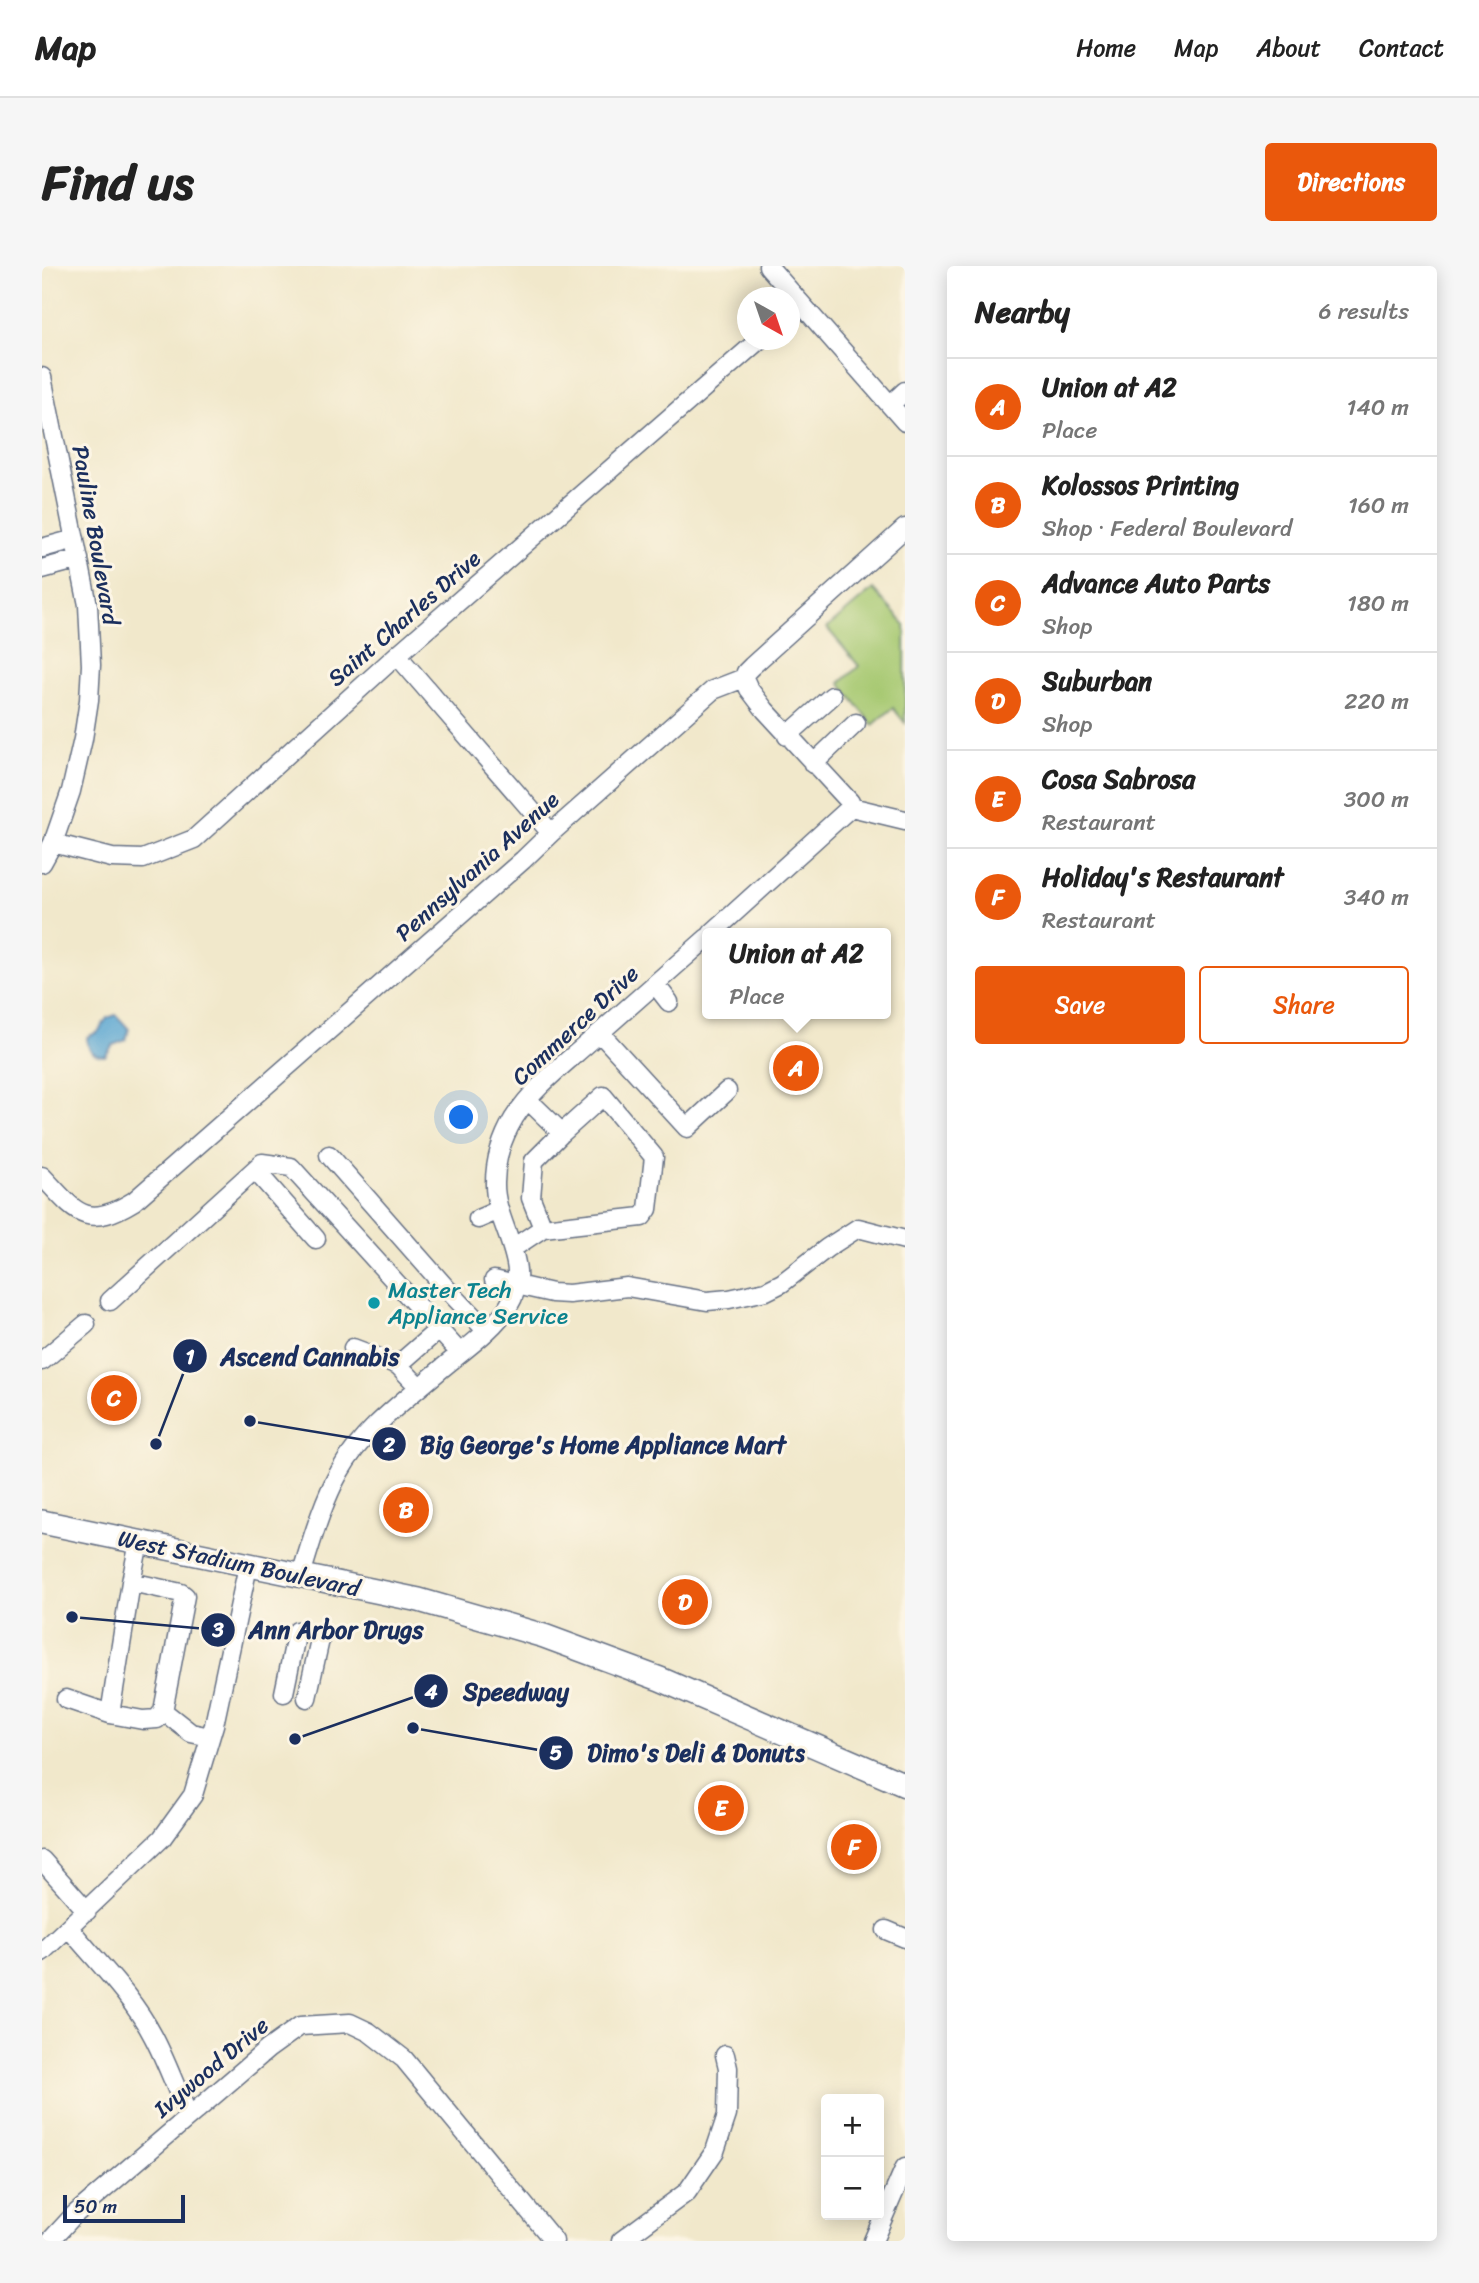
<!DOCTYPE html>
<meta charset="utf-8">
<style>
body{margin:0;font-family:Sriracha,sans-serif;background:#f6f6f6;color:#222}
.controls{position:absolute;right:21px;bottom:21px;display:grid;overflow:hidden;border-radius:7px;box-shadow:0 4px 18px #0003}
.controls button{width:63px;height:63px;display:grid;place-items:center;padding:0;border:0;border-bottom:2px solid #e0e0e0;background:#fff;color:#222;font:35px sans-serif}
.compass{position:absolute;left:695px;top:21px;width:63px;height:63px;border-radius:50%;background:#fff;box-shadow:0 4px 18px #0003;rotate:140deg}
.scale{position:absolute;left:21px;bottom:18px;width:122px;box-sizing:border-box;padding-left:7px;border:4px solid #1b2f5e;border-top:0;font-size:19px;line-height:24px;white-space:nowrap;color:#1b2f5e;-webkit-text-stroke:5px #fcf5e5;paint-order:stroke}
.you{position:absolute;left:420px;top:852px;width:24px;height:24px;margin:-18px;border:5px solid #fff;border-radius:50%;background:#1a73e8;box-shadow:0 0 0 10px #1a73e833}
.badge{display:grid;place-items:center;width:46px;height:46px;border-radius:50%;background:#ea580c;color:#fff;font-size:23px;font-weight:700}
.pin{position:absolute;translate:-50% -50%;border:4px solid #fff;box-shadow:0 2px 7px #0006}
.popup{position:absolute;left:660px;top:662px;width:189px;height:91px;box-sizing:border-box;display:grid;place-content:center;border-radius:7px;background:#fff;filter:drop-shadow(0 2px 5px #0005);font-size:23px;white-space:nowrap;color:#767676}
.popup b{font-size:26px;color:#222}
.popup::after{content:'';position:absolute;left:50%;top:100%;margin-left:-14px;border:14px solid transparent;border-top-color:#fff}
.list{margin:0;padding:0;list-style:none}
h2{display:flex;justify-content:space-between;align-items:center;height:91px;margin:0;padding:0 28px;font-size:30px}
h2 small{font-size:23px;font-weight:400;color:#767676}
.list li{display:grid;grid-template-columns:46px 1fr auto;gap:21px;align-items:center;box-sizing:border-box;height:98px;padding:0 28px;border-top:2px solid #e0e0e0}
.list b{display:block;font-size:26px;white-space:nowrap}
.list p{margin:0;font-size:23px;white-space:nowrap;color:#767676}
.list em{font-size:23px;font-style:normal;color:#767676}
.actions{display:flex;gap:14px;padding:21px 28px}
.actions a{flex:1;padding:16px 0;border:2px solid #ea580c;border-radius:7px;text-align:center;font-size:24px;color:#ea580c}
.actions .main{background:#ea580c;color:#fff}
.map{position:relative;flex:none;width:863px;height:1975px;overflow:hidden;border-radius:7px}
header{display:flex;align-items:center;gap:42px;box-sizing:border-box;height:98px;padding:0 35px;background:#fff;border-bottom:2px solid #e0e0e0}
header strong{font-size:33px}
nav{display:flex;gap:38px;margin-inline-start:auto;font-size:24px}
.intro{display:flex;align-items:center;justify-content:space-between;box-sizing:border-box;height:168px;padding:0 42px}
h1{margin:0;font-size:49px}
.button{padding:18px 32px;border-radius:7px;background:#ea580c;color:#fff;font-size:24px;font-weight:700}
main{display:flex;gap:42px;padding:0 42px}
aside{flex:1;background:#fff;border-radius:7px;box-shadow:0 4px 18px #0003}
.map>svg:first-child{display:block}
.green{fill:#a7c972;stroke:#617c68;stroke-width:2}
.water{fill:#58a5d1;stroke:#3a6a98;stroke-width:2}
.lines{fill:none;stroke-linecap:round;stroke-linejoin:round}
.minor-casing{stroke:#667084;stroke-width:21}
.major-casing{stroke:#667084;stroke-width:26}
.minor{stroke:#fff;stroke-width:18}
.major{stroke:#fff;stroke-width:23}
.culture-dot{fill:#0f9aa8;stroke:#fcf5e5;stroke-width:2.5}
.labels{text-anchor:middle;stroke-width:6;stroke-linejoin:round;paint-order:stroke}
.street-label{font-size:23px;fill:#1b2f5e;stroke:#fcf5e5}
.culture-label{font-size:23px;fill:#0d838f;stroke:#fcf5e5;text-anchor:start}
.leader{fill:none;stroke:#1b2f5e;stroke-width:2.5}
.callout-dot{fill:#1b2f5e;stroke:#fcf5e5;stroke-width:2.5}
.mark-label{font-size:21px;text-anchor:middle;font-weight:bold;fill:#fff}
.callout-label{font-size:24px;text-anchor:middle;font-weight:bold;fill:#1b2f5e;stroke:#fcf5e5;stroke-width:6;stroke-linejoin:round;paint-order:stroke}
</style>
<header>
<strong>Map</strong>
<nav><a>Home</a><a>Map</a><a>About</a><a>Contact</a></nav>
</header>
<div class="intro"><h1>Find us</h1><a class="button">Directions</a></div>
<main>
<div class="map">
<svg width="863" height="1975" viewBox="0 0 863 1975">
<rect width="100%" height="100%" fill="#fcf5e5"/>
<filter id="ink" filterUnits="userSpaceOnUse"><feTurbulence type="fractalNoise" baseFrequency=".0143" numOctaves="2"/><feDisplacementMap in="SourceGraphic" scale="14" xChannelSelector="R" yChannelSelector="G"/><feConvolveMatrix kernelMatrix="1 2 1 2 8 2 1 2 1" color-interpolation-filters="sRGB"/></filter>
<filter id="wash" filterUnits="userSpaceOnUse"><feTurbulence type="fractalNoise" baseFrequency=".00686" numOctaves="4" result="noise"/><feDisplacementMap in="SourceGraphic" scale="28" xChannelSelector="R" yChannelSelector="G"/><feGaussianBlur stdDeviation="1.57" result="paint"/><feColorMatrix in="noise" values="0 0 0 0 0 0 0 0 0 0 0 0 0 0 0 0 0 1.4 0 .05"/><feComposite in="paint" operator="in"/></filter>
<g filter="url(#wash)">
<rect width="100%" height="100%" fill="#f1e8cb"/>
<path class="green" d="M 831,323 L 863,359 L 863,457 L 851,442 L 831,459 L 798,417 L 817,400 L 785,362 Z"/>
<path class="water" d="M 74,749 L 87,763 L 84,774 L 71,779 L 63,790 C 51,790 45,783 45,771 L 56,766 L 65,752 Z"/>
</g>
<g filter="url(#ink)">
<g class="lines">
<g class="minor-casing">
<path id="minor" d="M 726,0 L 863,156
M 0,111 L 46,339 L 49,399 L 47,434 L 41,473 L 29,525 L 11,577 L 0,597
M 848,139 L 863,125
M 0,282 L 33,273
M 0,303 L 37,293
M 355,389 L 509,567
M 745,470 L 790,430
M 771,498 L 814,457
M 809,541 L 863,554
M 11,577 L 70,592 L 101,593 L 152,573 L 355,389 L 717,74
M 670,667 L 809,541 L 808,536 L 723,444 L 707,423 L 702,412
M 613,718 L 627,736
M 558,767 L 645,862 L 685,825
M 287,889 L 404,1022 L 444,1064
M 213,904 L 274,973
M 0,910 C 34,946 43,965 92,935 L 481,594 L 509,567 L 671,424 L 702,412 L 704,406 L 710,400 L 863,262
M 436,953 L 457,944
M 501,962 L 489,932 L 492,895 L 520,867
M 471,982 L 501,962 L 600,951 L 606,943 L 612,891 L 561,830 L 520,867 L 486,834
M 452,1014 L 510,1027 L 527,1028 L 585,1021 L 665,1035 L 687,1033 L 724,1025 L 740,1017 L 785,982 L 816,962 L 863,974
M 68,1035 L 220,897 L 249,901 L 418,1087
M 311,1082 L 356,1099
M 0,1095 L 44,1058
M 377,1121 L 356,1099 L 396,1064
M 259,1309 C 270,1274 280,1237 298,1205 C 321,1164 363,1134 398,1104 C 419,1086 453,1063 467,1039 C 492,999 452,958 453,917 C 453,894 460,872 472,852 C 491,822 520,800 546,777 C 586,742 625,707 665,672
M 89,1316 L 139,1327 L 143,1330 L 121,1445 L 115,1453 L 101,1454 L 68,1448 L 89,1316 L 97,1276
M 242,1427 L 255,1365
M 265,1432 L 279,1369
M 24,1433 L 68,1448
M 121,1445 L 149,1467 L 168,1471
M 0,1594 L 45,1645
M 27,1662 C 56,1697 90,1730 111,1770 C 125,1796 134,1824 147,1850
M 844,1664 L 863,1672
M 0,1686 L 120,1572 L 151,1529 L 172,1459 L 206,1300
M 8,1975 L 32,1949 L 226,1783 L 258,1760 L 308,1757 L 327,1766 L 362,1793 L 512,1975
M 579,1975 L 645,1926 L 673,1885 L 685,1849 L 686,1802 L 683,1789
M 831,1975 L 863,1901"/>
</g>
<g class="major-casing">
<path id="major" d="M 0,1256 L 377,1334 L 502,1370 L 618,1413 L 863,1519"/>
</g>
<use href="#minor" class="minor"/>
<use href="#major" class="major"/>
</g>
</g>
<circle class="culture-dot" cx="332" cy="1037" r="7"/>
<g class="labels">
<g class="street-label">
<text transform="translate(54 269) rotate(80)" y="8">Pauline Boulevard</text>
<text transform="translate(362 352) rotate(-41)" y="8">Saint Charles Drive</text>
<text transform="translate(435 600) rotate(-42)" y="8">Pennsylvania Avenue</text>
<text transform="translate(533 759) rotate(-43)" y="8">Commerce Drive</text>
<text transform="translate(197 1297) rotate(12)" y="8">West Stadium Boulevard</text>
<text transform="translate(169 1801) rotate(-40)" y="8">Ivywood Drive</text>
</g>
<g class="culture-label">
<text x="346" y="1032">Master Tech<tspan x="346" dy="26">Appliance Service</tspan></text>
</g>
</g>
<path class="leader" d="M114 1178L148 1090M208 1155L347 1178M30 1351L176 1364M253 1473L389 1425M371 1462L514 1487"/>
<g class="callout-dot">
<circle cx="114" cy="1178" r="7"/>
<circle cx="208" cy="1155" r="7"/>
<circle cx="30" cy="1351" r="7"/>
<circle cx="253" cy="1473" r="7"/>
<circle cx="371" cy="1462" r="7"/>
<circle cx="148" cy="1090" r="18"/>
<circle cx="347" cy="1178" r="18"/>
<circle cx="176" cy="1364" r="18"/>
<circle cx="389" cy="1425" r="18"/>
<circle cx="514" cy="1487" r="18"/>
</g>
<g class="mark-label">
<text x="148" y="1098">1</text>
<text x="347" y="1186">2</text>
<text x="176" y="1371">3</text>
<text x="389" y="1433">4</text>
<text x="514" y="1494">5</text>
</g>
<g class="callout-label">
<text x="268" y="1099">Ascend Cannabis</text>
<text x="561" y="1187">Big George's Home Appliance Mart</text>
<text x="294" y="1372">Ann Arbor Drugs</text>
<text x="474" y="1434">Speedway</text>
<text x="654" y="1495">Dimo's Deli &amp; Donuts</text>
</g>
</svg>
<div class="controls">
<button>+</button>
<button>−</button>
</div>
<svg class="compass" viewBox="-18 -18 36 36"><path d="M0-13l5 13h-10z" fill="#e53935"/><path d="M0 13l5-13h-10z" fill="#767676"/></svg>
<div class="scale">50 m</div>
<div class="you"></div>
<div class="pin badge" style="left:754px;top:802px">A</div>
<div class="popup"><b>Union at A2</b>Place</div>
<div class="pin badge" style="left:364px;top:1244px">B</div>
<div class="pin badge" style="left:72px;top:1132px">C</div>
<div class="pin badge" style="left:643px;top:1336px">D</div>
<div class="pin badge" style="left:679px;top:1542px">E</div>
<div class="pin badge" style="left:812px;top:1581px">F</div>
</div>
<aside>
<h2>Nearby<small>6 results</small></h2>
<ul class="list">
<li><span class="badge">A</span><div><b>Union at A2</b><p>Place</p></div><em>140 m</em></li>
<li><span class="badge">B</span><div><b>Kolossos Printing</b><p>Shop · Federal Boulevard</p></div><em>160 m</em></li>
<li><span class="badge">C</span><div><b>Advance Auto Parts</b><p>Shop</p></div><em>180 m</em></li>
<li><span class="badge">D</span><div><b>Suburban</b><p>Shop</p></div><em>220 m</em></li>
<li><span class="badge">E</span><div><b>Cosa Sabrosa</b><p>Restaurant</p></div><em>300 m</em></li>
<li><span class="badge">F</span><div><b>Holiday's Restaurant</b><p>Restaurant</p></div><em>340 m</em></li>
</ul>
<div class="actions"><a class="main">Save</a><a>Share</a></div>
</aside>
</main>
